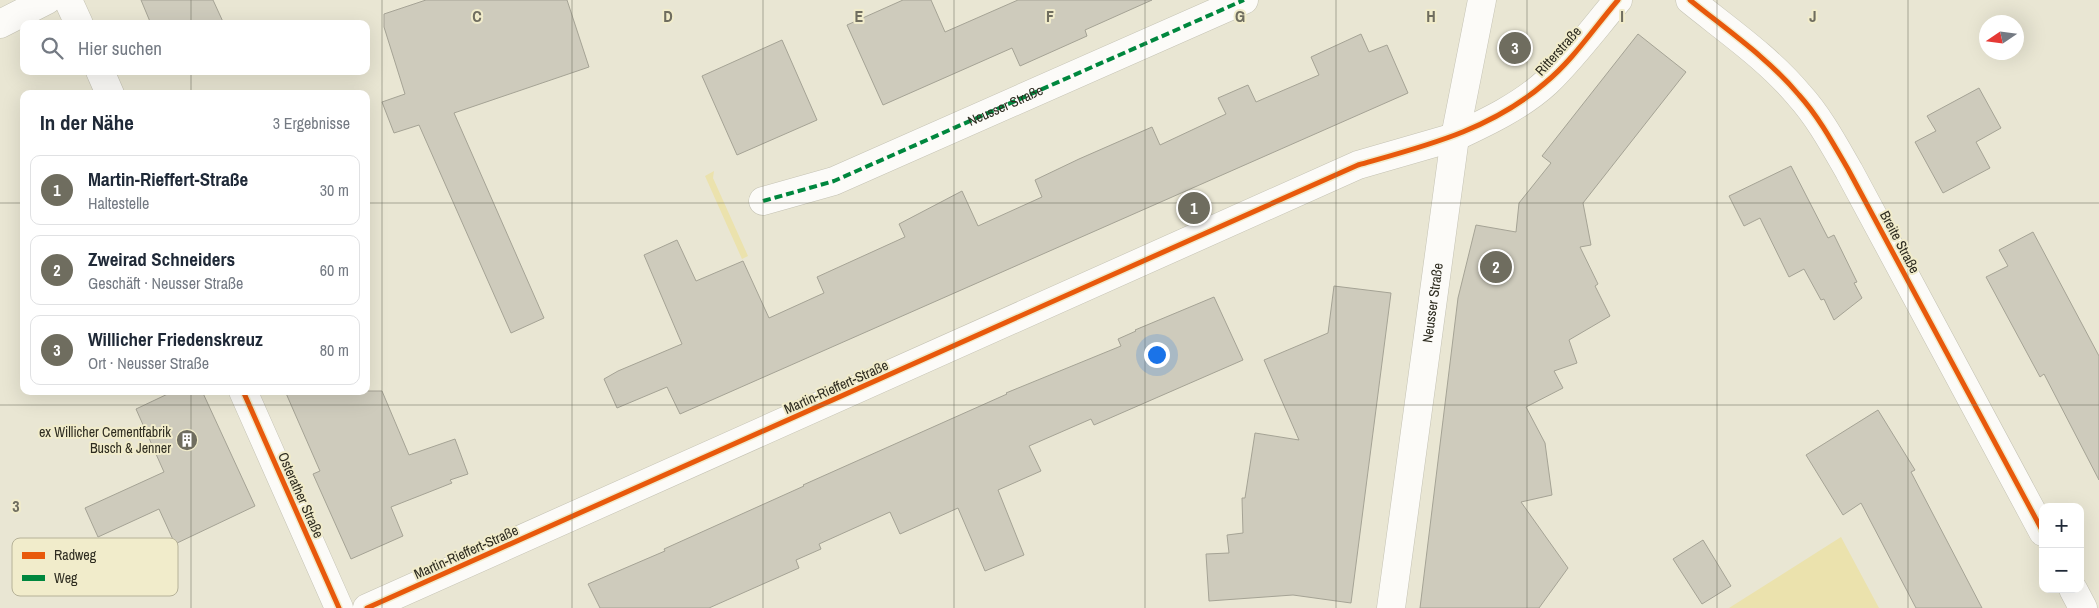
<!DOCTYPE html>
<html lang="de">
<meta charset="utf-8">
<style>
body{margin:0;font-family:"Archivo Narrow",sans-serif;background:#f6f6f7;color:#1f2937}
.controls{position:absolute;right:15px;bottom:15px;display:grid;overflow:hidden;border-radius:10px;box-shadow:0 5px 20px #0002}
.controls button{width:45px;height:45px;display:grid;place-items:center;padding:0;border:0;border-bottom:1px solid #e0e1e3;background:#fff;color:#1f2937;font:25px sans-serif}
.compass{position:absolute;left:1979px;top:15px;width:45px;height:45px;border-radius:50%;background:#fff;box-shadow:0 5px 20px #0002;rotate:257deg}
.you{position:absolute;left:1156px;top:354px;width:18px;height:18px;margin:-12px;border:4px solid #fff;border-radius:50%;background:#1a73e8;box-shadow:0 0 0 8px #1a73e833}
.badge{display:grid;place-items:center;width:32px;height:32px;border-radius:50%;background:#6f6d5f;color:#fff;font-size:16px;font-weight:700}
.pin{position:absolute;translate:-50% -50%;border:2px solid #fff;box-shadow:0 1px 5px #0006}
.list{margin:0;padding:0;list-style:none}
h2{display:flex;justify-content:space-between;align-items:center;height:65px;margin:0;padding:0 20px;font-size:21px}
h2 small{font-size:16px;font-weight:400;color:#747a83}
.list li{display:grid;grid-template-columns:32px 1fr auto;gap:15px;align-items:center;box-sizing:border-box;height:70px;margin:0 10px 10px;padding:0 10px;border:1px solid #e0e1e3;border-radius:10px}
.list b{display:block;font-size:19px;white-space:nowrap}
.list p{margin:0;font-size:16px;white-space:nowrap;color:#747a83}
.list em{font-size:16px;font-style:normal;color:#747a83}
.icon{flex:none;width:28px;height:28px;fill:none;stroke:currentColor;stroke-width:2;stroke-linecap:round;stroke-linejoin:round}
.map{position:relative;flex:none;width:2099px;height:608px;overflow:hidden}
.search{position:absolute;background:#fff;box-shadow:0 5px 20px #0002;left:20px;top:20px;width:350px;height:55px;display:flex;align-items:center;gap:12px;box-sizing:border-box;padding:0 18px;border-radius:10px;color:#747a83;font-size:19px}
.panel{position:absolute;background:#fff;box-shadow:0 5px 20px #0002;left:20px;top:90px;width:350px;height:305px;border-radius:10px}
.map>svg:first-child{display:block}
.green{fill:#ebe2ad}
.building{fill:#cecbbc;stroke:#a5a395}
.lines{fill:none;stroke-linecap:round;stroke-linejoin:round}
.minor-casing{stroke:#c4c2b3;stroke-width:29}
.tertiary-casing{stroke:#c4c2b3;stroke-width:29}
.minor{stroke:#fcfbf8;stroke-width:28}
.tertiary{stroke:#fcfbf8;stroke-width:28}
.quiet{stroke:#00873e;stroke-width:4;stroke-dasharray:8 4;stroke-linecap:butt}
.cycleway-casing{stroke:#f1eccb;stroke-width:8}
.cycleway{stroke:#e8590c;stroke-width:5}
.grid{fill:none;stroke:#6f6d5f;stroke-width:1;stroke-opacity:0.55}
.labels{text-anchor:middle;stroke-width:4;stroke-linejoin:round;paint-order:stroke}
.street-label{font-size:14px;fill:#2e2c20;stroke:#f1eccb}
.poi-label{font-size:14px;fill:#2e2c20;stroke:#f1eccb;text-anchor:end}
.key{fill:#f1eccb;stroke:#b6b298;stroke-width:1}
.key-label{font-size:14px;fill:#2e2c20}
.grid-label{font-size:16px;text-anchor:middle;font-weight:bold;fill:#6f6d5f;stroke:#f1eccb;stroke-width:4;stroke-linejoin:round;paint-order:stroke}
</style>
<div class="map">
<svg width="2099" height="608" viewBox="0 0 2099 608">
<rect width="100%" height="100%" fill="#e9e6d3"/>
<path class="green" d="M 714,171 L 713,178 L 748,256 L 742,259 L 705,176 Z
M 1841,537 L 1879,608 L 1729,608 Z"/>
<path class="building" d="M 141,0 L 213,0 L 224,24 L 151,24 Z
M 426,0 L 567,0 L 589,67 L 454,113 L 544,318 L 511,333 L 419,125 L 394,133 L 382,102 L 405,94 L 384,27 L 384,14 Z
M 903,0 L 931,0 L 945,32 L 1018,0 L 1152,0 L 1085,30 L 1087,36 L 1020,66 L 1012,48 L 883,105 L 847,25 Z
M 1361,34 L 1369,52 L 1387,45 L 1408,93 L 680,414 L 667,387 L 617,408 L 604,379 L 618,371 L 682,344 L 644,255 L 677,240 L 696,281 L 743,261 L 769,318 L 824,293 L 817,277 L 905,237 L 899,224 L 962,191 L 978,226 L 1042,197 L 1035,180 L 1079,159 L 1152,127 L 1160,145 L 1226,114 L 1218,98 L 1248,85 L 1256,102 L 1319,75 L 1311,57 Z
M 1638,34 L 1686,72 L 1583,203 L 1591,245 L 1580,247 L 1598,284 L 1595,286 L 1610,316 L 1569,340 L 1577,363 L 1554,371 L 1563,388 L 1526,407 L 1545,443 L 1552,495 L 1521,502 L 1568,568 L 1539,608 L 1420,608 L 1458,298 L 1476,225 L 1516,232 L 1519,203 L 1551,163 L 1542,156 Z
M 782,40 L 817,120 L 737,155 L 702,76 Z
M 1979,88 L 2001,128 L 1976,142 L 1990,168 L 1943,193 L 1915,142 L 1936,131 L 1927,116 Z
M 1791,166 L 1828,238 L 1834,235 L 1857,282 L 1854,283 L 1862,298 L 1834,320 L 1824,299 L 1821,300 L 1804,269 L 1789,277 L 1760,218 L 1744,226 L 1729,196 Z
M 2033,232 L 2099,356 L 2099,480 L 2044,374 L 2040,377 L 1986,277 L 2008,266 L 1999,250 Z
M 1334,286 L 1391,293 L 1351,603 L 1293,595 L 1209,601 L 1206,554 L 1229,553 L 1227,535 L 1243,533 L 1242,498 L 1245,498 L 1255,433 L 1299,440 L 1264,360 L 1328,333 Z
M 1214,297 L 1243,360 L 1094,425 L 1091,419 L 1029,446 L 1041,471 L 998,490 L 1024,555 L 985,571 L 958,508 L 900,534 L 890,512 L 819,544 L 821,549 L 796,560 L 799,568 L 709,608 L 600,608 L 588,584 L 665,551 L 664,549 L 804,486 L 803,485 L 1007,394 L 1006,393 L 1121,346 L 1118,339 L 1136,331 L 1135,330 Z
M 174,391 L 202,391 L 255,506 L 175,544 L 159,509 L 98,537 L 85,508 L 164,472 L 136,409 Z
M 285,391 L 382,391 L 409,455 L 455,439 L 468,474 L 450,480 L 452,483 L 391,507 L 403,536 L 351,559 L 313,474 L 320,471 Z
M 1878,410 L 1915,470 L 1911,472 L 1982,608 L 1916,608 L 1861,503 L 1843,515 L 1806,455 Z
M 1703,540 L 1731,586 L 1702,604 L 1673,559 Z"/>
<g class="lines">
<g class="minor-casing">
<g id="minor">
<path d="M 68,0 L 79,24"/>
<path d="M 1690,0 C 1727,30 1768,58 1799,95 C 1819,117 1834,145 1849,171 L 2043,532"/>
<path d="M 0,24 L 47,0"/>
<path d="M 100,71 L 110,94"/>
<path d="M 1455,137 C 1487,122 1521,106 1547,82 C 1573,57 1595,27 1618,0"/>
<path id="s1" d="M 763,201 L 834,181 L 1244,0"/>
<path d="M 243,391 L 339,608"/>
<path d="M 2073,589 L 2083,608"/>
</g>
</g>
<g class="tertiary-casing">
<g id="tertiary">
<path d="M 367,608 L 1358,165 L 1455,137"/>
<path id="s2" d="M 1391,608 L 1455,137 L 1482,0"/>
</g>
</g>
<use href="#minor" class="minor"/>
<use href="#tertiary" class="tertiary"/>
<path class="quiet" d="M 763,201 L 834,181 L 1244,0"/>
<g class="cycleway-casing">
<path id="cycleway" d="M 1690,0 C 1727,30 1768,58 1799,95 C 1819,117 1834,145 1849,171 L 2043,532
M 243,391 L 339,608
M 367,608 L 1358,165 C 1425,146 1491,130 1545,83 C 1573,60 1594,28 1618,0"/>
</g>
<use href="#cycleway" class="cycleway"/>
</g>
<path class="grid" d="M 191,0 L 191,24M 382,0 L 382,608M 572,0 L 572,608M 763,0 L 763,608M 954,0 L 954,608M 1145,0 L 1145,608M 1336,0 L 1336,608M 1527,0 L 1527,608M 1717,0 L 1717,608M 1908,0 L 1908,608M 191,71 L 191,94M 0,203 L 24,203M 366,203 L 2099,203M 191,391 L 191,608M 0,405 L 2099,405"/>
<defs>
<g id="building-disc" transform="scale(1.125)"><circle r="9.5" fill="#6f6d5f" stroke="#f1eccb"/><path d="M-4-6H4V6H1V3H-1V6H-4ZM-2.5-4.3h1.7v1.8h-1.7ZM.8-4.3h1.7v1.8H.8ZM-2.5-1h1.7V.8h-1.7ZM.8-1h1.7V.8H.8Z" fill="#fff"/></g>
</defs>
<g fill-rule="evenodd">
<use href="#building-disc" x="187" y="440"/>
</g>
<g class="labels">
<g class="street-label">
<text transform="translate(1558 51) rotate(-48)" y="5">Ritterstraße</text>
<text dy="5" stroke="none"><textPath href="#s1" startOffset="261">Neusser Straße</textPath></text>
<text transform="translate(1900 242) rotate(62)" y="5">Breite Straße</text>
<text dy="5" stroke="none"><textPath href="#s2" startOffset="308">Neusser Straße</textPath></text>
<text transform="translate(836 387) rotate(-24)" y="5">Martin-Rieffert-Straße</text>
<text transform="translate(301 495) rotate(66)" y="5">Osterather Straße</text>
<text transform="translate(466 552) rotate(-24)" y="5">Martin-Rieffert-Straße</text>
</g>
<g class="poi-label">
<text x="171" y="437">ex Willicher Cementfabrik<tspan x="171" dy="16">Busch &amp; Jenner</tspan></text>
</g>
</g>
<rect x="12" y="538" width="166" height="58" rx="8" class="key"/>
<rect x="22" y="552" width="23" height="7" fill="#e8590c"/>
<rect x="22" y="575" width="23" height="6" fill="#00873e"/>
<g class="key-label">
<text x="54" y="560">Radweg</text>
<text x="54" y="583">Weg</text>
</g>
<g class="grid-label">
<text x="477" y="22">C</text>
<text x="668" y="22">D</text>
<text x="859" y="22">E</text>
<text x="1050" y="22">F</text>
<text x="1240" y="22">G</text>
<text x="1431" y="22">H</text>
<text x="1622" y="22">I</text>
<text x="1813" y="22">J</text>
<text x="16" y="512">3</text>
</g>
</svg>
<div class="controls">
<button>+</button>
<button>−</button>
</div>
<svg class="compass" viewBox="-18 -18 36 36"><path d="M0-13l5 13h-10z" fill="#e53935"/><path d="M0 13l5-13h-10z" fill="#747a83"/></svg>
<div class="you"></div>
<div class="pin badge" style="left:1194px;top:208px">1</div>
<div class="pin badge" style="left:1496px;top:267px">2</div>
<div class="pin badge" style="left:1515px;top:48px">3</div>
<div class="search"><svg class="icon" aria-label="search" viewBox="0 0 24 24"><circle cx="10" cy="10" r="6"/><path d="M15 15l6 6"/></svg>Hier suchen</div>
<section class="panel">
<h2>In der Nähe<small>3 Ergebnisse</small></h2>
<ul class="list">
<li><span class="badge">1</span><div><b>Martin-Rieffert-Straße</b><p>Haltestelle</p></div><em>30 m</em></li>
<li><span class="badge">2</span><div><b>Zweirad Schneiders</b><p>Geschäft · Neusser Straße</p></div><em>60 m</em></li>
<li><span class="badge">3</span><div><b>Willicher Friedenskreuz</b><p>Ort · Neusser Straße</p></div><em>80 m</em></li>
</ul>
</section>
</div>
